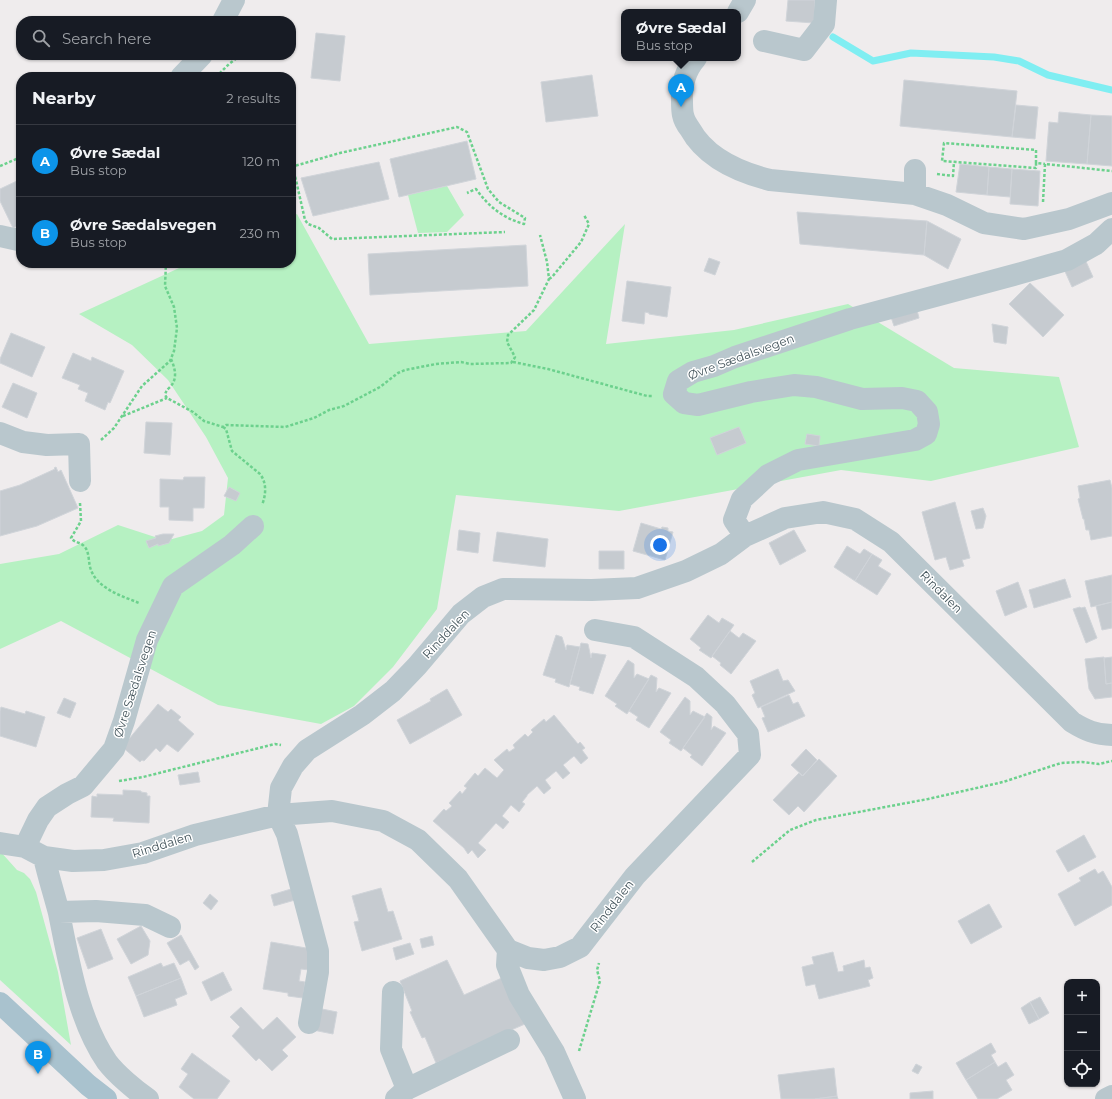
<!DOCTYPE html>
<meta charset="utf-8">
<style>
body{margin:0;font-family:Montserrat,sans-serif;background:#242831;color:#f1f3f6}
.controls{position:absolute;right:12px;bottom:12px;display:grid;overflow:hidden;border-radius:8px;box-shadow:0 1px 3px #0004}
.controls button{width:36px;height:36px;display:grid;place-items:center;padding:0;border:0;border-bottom:1px solid #363941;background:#171b24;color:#f1f3f6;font:20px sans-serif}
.you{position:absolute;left:660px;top:545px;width:14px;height:14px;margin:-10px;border:3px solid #fff;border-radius:50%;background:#1a73e8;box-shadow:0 0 0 6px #1a73e833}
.badge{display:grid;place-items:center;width:26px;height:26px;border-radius:50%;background:#0c94e9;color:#fff;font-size:13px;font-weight:700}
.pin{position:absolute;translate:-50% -33px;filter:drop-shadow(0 1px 2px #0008)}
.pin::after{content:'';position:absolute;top:21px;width:14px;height:12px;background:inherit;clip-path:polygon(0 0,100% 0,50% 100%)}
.popup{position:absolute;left:621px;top:9px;width:120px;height:52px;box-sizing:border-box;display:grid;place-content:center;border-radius:8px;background:#171b24;filter:drop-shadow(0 1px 3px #0005);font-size:13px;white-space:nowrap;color:#9ea1a6}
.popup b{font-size:15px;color:#f1f3f6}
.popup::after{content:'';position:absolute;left:50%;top:100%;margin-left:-8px;border:8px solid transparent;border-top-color:#171b24}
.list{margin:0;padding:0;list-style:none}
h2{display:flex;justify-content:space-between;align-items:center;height:52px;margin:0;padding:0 16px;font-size:17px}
h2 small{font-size:13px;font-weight:400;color:#9ea1a6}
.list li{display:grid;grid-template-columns:26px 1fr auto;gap:12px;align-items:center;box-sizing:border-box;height:72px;padding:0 16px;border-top:1px solid #363941}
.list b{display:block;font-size:15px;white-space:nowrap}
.list p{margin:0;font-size:13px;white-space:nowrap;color:#9ea1a6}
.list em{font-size:13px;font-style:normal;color:#9ea1a6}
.icon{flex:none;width:22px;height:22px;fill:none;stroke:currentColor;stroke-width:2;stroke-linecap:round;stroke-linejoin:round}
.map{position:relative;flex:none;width:1112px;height:1099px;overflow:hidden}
.search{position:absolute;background:#171b24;box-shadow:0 1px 3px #0004;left:16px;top:16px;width:280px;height:44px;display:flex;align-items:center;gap:10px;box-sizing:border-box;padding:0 14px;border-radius:16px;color:#9ea1a6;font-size:15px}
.panel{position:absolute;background:#171b24;box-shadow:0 1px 3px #0004;left:16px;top:72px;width:280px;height:196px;border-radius:16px}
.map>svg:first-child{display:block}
.green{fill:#b6f1c2}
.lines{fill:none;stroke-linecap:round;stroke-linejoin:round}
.stream{stroke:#80eef2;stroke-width:7}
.building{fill:#c6cbd0;stroke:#d0d4d9}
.path{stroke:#6cd18d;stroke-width:2.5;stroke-dasharray:3 2;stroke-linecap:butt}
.minor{stroke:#b9c7cd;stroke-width:22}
.major{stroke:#a9c2ce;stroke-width:22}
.labels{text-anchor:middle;stroke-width:3;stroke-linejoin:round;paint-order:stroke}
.street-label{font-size:12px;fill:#43545b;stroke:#fff}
</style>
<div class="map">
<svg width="1112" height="1099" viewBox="0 0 1112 1099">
<rect width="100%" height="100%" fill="#efeced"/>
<path class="green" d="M 447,186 L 464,215 L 447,232 L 418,233 L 408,195 Z
M 297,214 L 369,344 L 526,331 L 625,224 L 606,344 L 734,330 L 848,304 L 954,368 L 1059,377 L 1079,447 L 931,481 L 841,470 L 619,511 L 456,495 L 437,609 L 393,667 L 354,706 L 321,724 L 218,705 L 61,621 L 0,649 L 0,564 L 59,554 L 118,525 L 155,537 L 172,539 L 202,531 L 224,515 L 228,478 L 206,437 L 168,380 L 132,345 L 79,314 L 190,263 L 291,263 L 291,217 Z
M 0,851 L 17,870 L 24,873 L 30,879 L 36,892 L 58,972 L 71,1045 L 0,980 Z"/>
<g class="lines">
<path class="stream" d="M 833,37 L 873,61 L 911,53 L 994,57 L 1019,61 L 1048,75 L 1112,90"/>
</g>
<path class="building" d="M 788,0 L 815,0 L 814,23 L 786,21 Z
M 316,33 L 345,36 L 340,81 L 311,78 Z
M 592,75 L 598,116 L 546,122 L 541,82 Z
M 904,80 L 1017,91 L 1012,137 L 900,126 Z
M 1016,105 L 1038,107 L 1035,139 L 1012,137 Z
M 1059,112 L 1091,115 L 1087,164 L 1046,161 L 1049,122 L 1058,123 Z
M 1091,115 L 1112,116 L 1112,166 L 1087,164 Z
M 467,141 L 476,179 L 399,197 L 390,159 Z
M 379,162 L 389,199 L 313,216 L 301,178 Z
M 960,164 L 989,167 L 987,195 L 956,192 Z
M 989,167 L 1012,169 L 1010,197 L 987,195 Z
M 1012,169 L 1040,171 L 1038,206 L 1010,204 Z
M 21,179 L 21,224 L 13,228 L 0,201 L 0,189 Z
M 797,212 L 927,221 L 924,255 L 800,244 Z
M 927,221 L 961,239 L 948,269 L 924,255 Z
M 526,245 L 528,286 L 370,295 L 368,254 Z
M 1084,257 L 1093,277 L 1072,287 L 1063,267 Z
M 709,258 L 720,262 L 715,275 L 704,271 Z
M 627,281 L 671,287 L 667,317 L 649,314 L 649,313 L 645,312 L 644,324 L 622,321 Z
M 1030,283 L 1064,315 L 1043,337 L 1009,304 Z
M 917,310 L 919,318 L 894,326 L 891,317 Z
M 992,324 L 1008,327 L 1006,344 L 994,342 Z
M 11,333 L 45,347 L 32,377 L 0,363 L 0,359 Z
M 73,353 L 91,361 L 92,357 L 124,371 L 110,403 L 108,402 L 105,410 L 85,401 L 88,393 L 78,389 L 80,385 L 62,378 Z
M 13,383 L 37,393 L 27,418 L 2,407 Z
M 146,422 L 172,423 L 170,455 L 144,453 Z
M 739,427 L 746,443 L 717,455 L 710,438 Z
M 807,434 L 820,436 L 819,446 L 805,444 Z
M 56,467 L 58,472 L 61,470 L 78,508 L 37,526 L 0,536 L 0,491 L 20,485 L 55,469 L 54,468 Z
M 184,477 L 205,477 L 204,508 L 193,508 L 193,521 L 169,520 L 169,507 L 160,507 L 160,479 L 183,480 Z
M 1110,480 L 1112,488 L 1112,536 L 1091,540 L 1089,530 L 1086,530 L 1084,519 L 1083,519 L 1078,499 L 1080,498 L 1078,486 Z
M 229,487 L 240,493 L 236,501 L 224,496 Z
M 955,502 L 970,558 L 962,560 L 964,566 L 950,570 L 946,557 L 935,560 L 922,512 Z
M 983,508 L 986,516 L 983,528 L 976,529 L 971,511 Z
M 641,523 L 661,529 L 662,527 L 668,528 L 668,531 L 673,532 L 665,560 L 633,551 Z
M 459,530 L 480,533 L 478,553 L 457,550 Z
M 794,530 L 806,551 L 780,565 L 769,543 Z
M 497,532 L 548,539 L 545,567 L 493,561 Z
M 163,534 L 174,534 L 169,543 L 158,546 L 158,544 L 149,548 L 146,541 L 156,538 L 155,536 Z
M 847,546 L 860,554 L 864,549 L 872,554 L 855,581 L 834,567 Z
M 599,551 L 624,551 L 624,569 L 599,569 Z
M 872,554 L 882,560 L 878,566 L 891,574 L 877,595 L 855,581 Z
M 1112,575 L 1112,602 L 1091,607 L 1085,581 Z
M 1065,579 L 1071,597 L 1034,608 L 1029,590 Z
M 1018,582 L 1027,607 L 1005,616 L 996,591 Z
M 1112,602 L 1112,628 L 1102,630 L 1096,606 Z
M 1080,607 L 1081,608 L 1085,607 L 1097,638 L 1086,643 L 1073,609 Z
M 708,615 L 719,623 L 722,618 L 734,625 L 711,658 L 699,650 L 701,648 L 690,639 Z
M 730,631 L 739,638 L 743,633 L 756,641 L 731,674 L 720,665 L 721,663 L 712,656 Z
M 556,635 L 562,637 L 566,650 L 567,645 L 580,647 L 569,687 L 555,682 L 556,679 L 543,675 Z
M 581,643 L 588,644 L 591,658 L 592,653 L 606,655 L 593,694 L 579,690 L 580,687 L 570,684 Z
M 1104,657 L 1106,684 L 1112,683 L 1112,697 L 1095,699 L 1089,689 L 1085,659 Z
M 1112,657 L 1112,683 L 1106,684 L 1104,658 Z
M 628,660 L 634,664 L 634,678 L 637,674 L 649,679 L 627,714 L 615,706 L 617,704 L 605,696 Z
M 778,669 L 783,681 L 788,680 L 795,691 L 758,708 L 752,695 L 755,693 L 750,681 Z
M 651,675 L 657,678 L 656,692 L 659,688 L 671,693 L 649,728 L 636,720 L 638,717 L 629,711 Z
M 447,689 L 462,715 L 410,744 L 397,720 L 431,701 L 430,699 Z
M 789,695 L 793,704 L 798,702 L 805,716 L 768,732 L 762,718 L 765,717 L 761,707 Z
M 685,697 L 690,701 L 690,715 L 693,711 L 705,717 L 681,751 L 669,743 L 671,740 L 660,732 Z
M 64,698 L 76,703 L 70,718 L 57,713 Z
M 158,704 L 168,712 L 171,709 L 181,717 L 178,720 L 194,734 L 178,752 L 167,744 L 160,752 L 156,748 L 144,761 L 142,760 L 140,762 L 121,746 L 124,745 Z
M 1,707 L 25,714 L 26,711 L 45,717 L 36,747 L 0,736 L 0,711 Z
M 707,713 L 712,717 L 711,730 L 714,726 L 726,733 L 702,766 L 690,757 L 692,755 L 683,748 Z
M 554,715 L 578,744 L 580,742 L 585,748 L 582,750 L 588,758 L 581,764 L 574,756 L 563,765 L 570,773 L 563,779 L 556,771 L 545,780 L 551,788 L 544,794 L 537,786 L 527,795 L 527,796 L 522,802 L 525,804 L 519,812 L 511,805 L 502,816 L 509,822 L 503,829 L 496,823 L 478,843 L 486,850 L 478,858 L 472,850 L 468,854 L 464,848 L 433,821 L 444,809 L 446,811 L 452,806 L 449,803 L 460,791 L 462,794 L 467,788 L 464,786 L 475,773 L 478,776 L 485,768 L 497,778 L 504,770 L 494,760 L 507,749 L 509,752 L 515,748 L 513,745 L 525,734 L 528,737 L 533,732 L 531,730 L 544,719 L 546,722 Z
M 806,749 L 817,760 L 803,776 L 791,765 Z
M 819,759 L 837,776 L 804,812 L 798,806 L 789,815 L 773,800 L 799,773 L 802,776 Z
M 198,772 L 200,782 L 180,785 L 178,775 Z
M 123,790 L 141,791 L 141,792 L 147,793 L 147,796 L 150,796 L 149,823 L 113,821 L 114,818 L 91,817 L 92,796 L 97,797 L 97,794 L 123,795 Z
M 1084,835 L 1096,857 L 1068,872 L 1056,851 Z
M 1095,869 L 1098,874 L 1103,871 L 1112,887 L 1112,905 L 1075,926 L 1058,894 L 1081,881 L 1079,878 Z
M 381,888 L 388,912 L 393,911 L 402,939 L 362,951 L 354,922 L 359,921 L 352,896 Z
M 291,889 L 295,900 L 274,906 L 271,895 Z
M 210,894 L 218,901 L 211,910 L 203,903 Z
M 989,904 L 1002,927 L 971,944 L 958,921 Z
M 141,926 L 150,941 L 148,955 L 131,964 L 117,939 Z
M 101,929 L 113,959 L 88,969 L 77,938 Z
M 181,935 L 199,967 L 195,970 L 189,960 L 180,965 L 167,943 Z
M 432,936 L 434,945 L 422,948 L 420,939 Z
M 271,942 L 312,949 L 309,970 L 301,969 L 299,981 L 305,982 L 303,998 L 288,996 L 288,993 L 263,989 Z
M 410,943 L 414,954 L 396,960 L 393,948 Z
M 833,952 L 838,972 L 844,971 L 843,966 L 864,960 L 865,968 L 870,967 L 873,978 L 868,980 L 870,986 L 819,999 L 815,984 L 806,986 L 802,967 L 814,964 L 812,957 Z
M 447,960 L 464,995 L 504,977 L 525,1024 L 436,1063 L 425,1037 L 422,1038 L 410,1012 L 412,1011 L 400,981 Z
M 161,963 L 163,967 L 174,963 L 181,978 L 136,996 L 128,977 Z
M 223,972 L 232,990 L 211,1001 L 202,982 Z
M 181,978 L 187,994 L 175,999 L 177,1005 L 144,1017 L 136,996 Z
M 1040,997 L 1049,1013 L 1039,1019 L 1030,1002 Z
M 1030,1002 L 1039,1019 L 1029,1024 L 1021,1008 Z
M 241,1007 L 263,1030 L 277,1017 L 296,1037 L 282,1050 L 288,1056 L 272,1071 L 259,1058 L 256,1061 L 232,1036 L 240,1027 L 230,1017 Z
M 317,1008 L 337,1012 L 333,1034 L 313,1030 Z
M 991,1043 L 996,1052 L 991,1055 L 995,1062 L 966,1080 L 956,1063 Z
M 192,1053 L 230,1081 L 217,1099 L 194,1099 L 179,1087 L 188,1074 L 181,1069 Z
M 995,1062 L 998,1067 L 1006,1062 L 1014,1075 L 1006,1080 L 1012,1090 L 997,1099 L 978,1099 L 966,1080 Z
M 916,1064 L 922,1067 L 918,1074 L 912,1071 Z
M 834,1068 L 837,1096 L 815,1099 L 781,1099 L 778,1075 Z
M 933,1091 L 933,1099 L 910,1099 L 910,1093 Z
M 837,1096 L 838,1099 L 815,1099 Z"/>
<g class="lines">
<path class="path" d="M 216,77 L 229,64 L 241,55
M 1036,163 L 1036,150 L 944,143 L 942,161 L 1036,168 L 1036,163 L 1045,164
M 0,166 L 21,157
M 291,167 L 340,153 L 457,127 L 467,132 L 488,189 L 499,202 L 525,218 L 524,224 C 503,218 489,207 476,189 L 467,193
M 293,167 L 305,220 L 308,224 L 319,228 L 332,239 L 505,232
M 937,174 L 953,176 L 954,162
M 1043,202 L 1045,164 L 1112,171
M 549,279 L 552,277 L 581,242 L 589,224 L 584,215
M 171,359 C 175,368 178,379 170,387 C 167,390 166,391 165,395 L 167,398 L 193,412 L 204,421 L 223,427 L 226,425 L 285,427 L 314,418 L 329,410 L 344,406 L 380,387 L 398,373 L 405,370 L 436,364 L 461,362 L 470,364 L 511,363 L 514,359 L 515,357 L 507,342 L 508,335 L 534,310 L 549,279 L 547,262 L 540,235
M 513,362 L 548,369 L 647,396 L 652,396
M 123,416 L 167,398
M 223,427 L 226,429 L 232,451 L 260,474 C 267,483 266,495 262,505
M 101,440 L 114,428 L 142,386 L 170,361 L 174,351 L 177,328 L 174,307 L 165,286 L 166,263
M 80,503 L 81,521 L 71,538 C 75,543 80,542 84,546 C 90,552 88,563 91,570 C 98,589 122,596 139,603
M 119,781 L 143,777 L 275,744 L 281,745
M 752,862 L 790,830 L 816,820 L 928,799 L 1003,782 L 1061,763 L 1082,762 L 1099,764 L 1112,761
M 579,1051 L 600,981 L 597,970 L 599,963"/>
<path class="minor" d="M 738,12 L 745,0
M 223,21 L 234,0
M 764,41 L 804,50 L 824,24 L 826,0
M 696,58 C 686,69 681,85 682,100 C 682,105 682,111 683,115 C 684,120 687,125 690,129 C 706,158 738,172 770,180 L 915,194 L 947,205 L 984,223 L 1024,229 L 1069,219 L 1112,203
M 181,77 L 202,55
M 915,194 L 915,170
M 0,236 L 18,240 L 21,238
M 0,433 L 23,442 L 47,445 L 79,444 L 80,481
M 745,536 L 734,520 L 742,499 L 768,475 L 798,460 L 915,440 L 926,434 L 929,424 L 927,412 L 917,401 L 902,398 L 862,399 L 816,387 L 794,385 L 751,392 L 698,405 L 684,403 L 674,394 L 678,381 L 693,372 L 714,366 L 735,357 L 850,319 L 1021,273 L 1067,260 L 1096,244 L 1112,229
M 278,815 L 281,788 L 293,766 L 307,750 L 362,715 L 393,691 L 417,666 L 461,614 L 483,597 L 503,589 L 592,590 L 637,588 L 686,571 L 721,554 L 745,536 L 785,518 L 823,512 L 855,519 L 891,542 L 1072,722 C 1085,730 1096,735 1112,735
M 278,815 L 287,834 L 318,951 L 318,972 L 309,1023
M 0,843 L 25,847 L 44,857 L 73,861 L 104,860 L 143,853 L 195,835 L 278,815 L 332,811 L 383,821 L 418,840 L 458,879 L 508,950 L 528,958 L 544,960 L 560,957 L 580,947 L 635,876 L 750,755 L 748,734 L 725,704 L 696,677 L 634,637 L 595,630
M 25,847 L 38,820 L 47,807 L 67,794 L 83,786 L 114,749 L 124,721 L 147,640 L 173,586 L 232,545 L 253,526
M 44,857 C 48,875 54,894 59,913 C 69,962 78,1020 107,1062 C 116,1074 135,1090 148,1099
M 59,912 L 96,911 L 145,915 L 170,927
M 508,950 L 507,965 L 519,995 L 554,1052 L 575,1099
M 393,992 L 391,1049 L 407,1089
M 396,1099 L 407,1089 L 509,1040
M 1106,1099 L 1112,1096"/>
<path class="major" d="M 0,1003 L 88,1085 L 106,1099"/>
</g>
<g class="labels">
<g class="street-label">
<text transform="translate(741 357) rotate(-20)" y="4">Øvre Sædalsvegen</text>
<text transform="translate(941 592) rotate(45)" y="4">Rindalen</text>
<text transform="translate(446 634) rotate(-47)" y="4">Rinddalen</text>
<text transform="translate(135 684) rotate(-72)" y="4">Øvre Sædalsvegen</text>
<text transform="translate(162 845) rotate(-17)" y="4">Rinddalen</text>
<text transform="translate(612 906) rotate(-52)" y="4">Rinddalen</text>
</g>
</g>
</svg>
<div class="controls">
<button>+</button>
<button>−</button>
<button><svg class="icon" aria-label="locate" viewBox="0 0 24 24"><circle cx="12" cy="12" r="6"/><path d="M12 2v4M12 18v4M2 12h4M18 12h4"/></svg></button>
</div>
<div class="you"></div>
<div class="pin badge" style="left:681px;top:107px">A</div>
<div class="popup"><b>Øvre Sædal</b>Bus stop</div>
<div class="pin badge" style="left:38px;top:1074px">B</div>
<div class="search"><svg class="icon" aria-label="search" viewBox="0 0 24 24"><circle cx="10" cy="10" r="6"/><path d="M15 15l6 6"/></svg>Search here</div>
<section class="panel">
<h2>Nearby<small>2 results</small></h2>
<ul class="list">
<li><span class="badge">A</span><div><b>Øvre Sædal</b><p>Bus stop</p></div><em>120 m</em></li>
<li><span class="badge">B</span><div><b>Øvre Sædalsvegen</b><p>Bus stop</p></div><em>230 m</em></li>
</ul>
</section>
</div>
